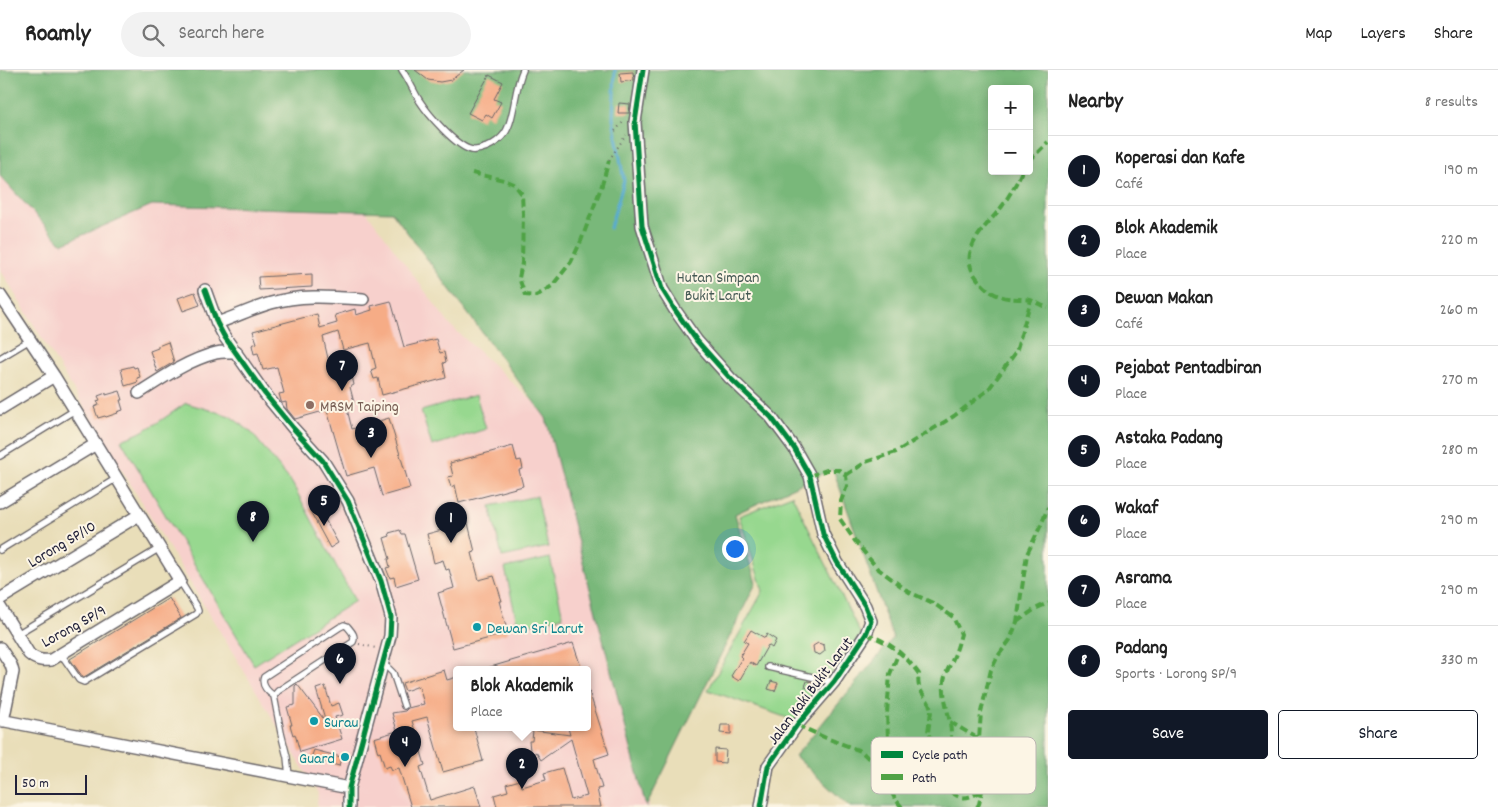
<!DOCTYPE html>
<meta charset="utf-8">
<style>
body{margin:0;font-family:Dekko,sans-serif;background:#f2f2f2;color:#222}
.controls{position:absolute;right:15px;top:15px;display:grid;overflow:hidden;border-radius:5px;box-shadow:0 2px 12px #0003}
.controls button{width:45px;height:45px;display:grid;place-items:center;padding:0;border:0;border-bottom:1px solid #e0e0e0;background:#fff;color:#222;font:25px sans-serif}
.scale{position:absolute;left:15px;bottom:12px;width:72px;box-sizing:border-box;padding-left:5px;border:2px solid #22223b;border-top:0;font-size:14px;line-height:18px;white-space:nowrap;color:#22223b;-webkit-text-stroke:4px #fcf5e5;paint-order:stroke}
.you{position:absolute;left:734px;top:478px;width:18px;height:18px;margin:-12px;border:4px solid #fff;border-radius:50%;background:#1a73e8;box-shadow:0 0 0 8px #1a73e833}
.badge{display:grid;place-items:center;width:32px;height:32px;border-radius:50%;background:#111827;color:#fff;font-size:16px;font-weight:700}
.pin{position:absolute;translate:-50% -41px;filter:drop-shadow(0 1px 2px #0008)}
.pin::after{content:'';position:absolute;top:26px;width:18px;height:15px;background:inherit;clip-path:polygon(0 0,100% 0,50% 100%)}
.popup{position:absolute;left:453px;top:596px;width:138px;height:65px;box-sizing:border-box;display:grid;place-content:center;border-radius:5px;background:#fff;filter:drop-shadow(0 1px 4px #0005);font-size:16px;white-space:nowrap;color:#767676}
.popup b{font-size:19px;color:#222}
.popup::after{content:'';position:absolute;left:50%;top:100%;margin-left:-10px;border:10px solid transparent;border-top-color:#fff}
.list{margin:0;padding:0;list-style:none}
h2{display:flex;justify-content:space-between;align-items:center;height:65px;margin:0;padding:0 20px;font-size:21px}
h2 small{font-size:16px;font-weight:400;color:#767676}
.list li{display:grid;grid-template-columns:32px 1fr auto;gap:15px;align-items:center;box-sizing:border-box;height:70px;padding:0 20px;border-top:1px solid #e0e0e0}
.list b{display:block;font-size:19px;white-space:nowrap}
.list p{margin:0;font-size:16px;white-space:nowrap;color:#767676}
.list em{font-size:16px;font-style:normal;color:#767676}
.actions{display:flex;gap:10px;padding:15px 20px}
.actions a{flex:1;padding:11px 0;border:1px solid #111827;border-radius:5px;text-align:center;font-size:18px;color:#111827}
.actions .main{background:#111827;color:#fff}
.icon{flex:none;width:28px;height:28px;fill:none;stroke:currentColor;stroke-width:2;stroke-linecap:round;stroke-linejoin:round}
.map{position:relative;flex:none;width:1048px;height:737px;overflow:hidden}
header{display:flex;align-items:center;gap:30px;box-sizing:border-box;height:70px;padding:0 25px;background:#fff;border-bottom:1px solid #e0e0e0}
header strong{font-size:24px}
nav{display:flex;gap:28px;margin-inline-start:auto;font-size:18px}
.search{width:350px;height:45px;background:#f2f2f2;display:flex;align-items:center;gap:12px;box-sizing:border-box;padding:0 18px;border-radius:28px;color:#767676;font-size:19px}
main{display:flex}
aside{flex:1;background:#fff}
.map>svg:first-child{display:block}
.built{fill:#f7d0cc;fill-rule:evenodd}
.green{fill:#97d88f;stroke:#5c7d65}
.forest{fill:#79b87a;stroke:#4e6d5a;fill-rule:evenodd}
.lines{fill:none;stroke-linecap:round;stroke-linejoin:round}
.stream{stroke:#57abd3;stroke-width:3}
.building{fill:#f6ac86}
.lane-casing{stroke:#686467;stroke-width:8}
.street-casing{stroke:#686467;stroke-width:14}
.path{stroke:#686467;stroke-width:2;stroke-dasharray:1 4;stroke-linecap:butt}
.lane{stroke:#fff;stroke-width:5.5}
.street{stroke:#fff;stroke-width:11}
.quiet{stroke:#50a245;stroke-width:4;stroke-dasharray:8 4;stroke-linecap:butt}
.cycleway-casing{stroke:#fcf5e5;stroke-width:8}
.cycleway{stroke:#00873e;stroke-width:5}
.education-dot{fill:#8d6e63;stroke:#fcf5e5;stroke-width:2}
.culture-dot{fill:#0f9aa8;stroke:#fcf5e5;stroke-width:2}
.labels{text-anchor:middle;stroke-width:4;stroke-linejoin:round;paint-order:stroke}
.park-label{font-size:16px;fill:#455954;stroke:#fcf5e5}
.education-label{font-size:16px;fill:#785e54;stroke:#fcf5e5;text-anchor:start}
.street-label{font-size:16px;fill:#22223b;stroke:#fcf5e5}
.culture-label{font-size:16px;fill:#0d838f;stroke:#fcf5e5;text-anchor:start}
.key{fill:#fcf5e5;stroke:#bbb6b2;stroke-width:1}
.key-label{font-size:14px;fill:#22223b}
</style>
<header>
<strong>Roamly</strong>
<div class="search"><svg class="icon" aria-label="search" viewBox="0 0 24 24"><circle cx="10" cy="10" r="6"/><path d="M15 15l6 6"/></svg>Search here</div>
<nav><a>Map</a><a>Layers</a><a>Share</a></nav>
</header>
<main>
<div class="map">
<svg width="1048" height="737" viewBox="0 0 1048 737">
<rect width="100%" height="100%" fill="#fcf5e5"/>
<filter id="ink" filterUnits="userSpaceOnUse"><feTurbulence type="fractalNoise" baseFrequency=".02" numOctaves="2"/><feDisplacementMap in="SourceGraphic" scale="10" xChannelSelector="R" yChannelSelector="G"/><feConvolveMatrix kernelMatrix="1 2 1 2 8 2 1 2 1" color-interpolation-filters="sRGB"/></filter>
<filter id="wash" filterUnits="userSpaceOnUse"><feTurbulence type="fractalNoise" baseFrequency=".0096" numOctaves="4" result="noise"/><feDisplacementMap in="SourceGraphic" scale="20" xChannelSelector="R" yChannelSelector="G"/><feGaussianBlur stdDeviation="1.12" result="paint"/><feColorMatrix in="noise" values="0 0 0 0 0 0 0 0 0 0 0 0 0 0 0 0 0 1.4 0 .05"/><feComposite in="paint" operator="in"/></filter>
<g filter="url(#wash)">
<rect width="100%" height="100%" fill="#e9deb9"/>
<path class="built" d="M 0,0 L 262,0 L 450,255 L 624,416 L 648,668 L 649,737 L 317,737 L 318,723 L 0,199 ZM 457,600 L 587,600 L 587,658 L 457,658 Z"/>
<path class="green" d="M 476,325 L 486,359 L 432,376 L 421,341 Z
M 186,333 L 230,346 L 251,362 L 292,413 L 355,531 L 254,595 L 121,370 C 147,362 164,348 186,333 Z
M 792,425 L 861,565 L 796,651 L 708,620 L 763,521 L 739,446 Z
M 537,426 L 548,477 L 502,487 L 490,436 Z
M 550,488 L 563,547 L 518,557 L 505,498 Z"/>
<path class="forest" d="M 0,0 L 1048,0 L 1048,737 L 850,737 L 795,686 L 893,568 L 833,399 L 735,444 L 756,513 L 646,737 L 546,348 L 392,142 L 152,135 L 62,174 L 0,106 ZM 992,19 L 1029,19 L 1029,101 L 992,101 Z"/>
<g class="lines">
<path class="stream" d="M 610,158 L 624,111 L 613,48 L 615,0"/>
</g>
<g id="blocks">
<path class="building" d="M 415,0 L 464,0 L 451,10 L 440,12 L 428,10 Z
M 633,2 L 634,10 L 621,12 L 620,3 Z
M 489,5 L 503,12 L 494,29 L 501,32 L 492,48 L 486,44 L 482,50 L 468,43 Z
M 619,33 L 630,34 L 629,43 L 618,43 Z
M 312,204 L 312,217 L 259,220 L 258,207 Z
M 195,222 L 200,235 L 183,241 L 178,228 Z
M 391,231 L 404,277 L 436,269 L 440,283 L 444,282 L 446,292 L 443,293 L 446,308 L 382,325 L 378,308 L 374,309 L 371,300 L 376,298 L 370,273 L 343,280 L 338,262 L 323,267 L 330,297 L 344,293 L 348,307 L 352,306 L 354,315 L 350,317 L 354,333 L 346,335 L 352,359 L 389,348 L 410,418 L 382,426 L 374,398 L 346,406 L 327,340 L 295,349 L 287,339 L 286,332 L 282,333 L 281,331 L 279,324 L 284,323 L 277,297 L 263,300 L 258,283 L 254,284 L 252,275 L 257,273 L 253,261 L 317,244 L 320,258 L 337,253 L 335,245 L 355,239 L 356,245 L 372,240 L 371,236 Z
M 168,272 L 174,292 L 157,302 L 150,281 L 158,278 L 158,276 Z
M 133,296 L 134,298 L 137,297 L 140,307 L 137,308 L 138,312 L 125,316 L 121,299 Z
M 120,321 L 123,330 L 120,330 L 123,340 L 117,342 L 118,343 L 106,347 L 105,346 L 98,348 L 94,337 L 99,335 L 97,331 L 100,330 L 98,326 L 106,323 L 106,325 Z
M 513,376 L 517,391 L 521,390 L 523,399 L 519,400 L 523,416 L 459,433 L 455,415 L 451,417 L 448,407 L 453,406 L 450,393 Z
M 317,435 L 338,473 L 330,478 L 309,439 Z
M 468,453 L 475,482 L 472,483 L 479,510 L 494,506 L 502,531 L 499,531 L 508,563 L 453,578 L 438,523 L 454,518 L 449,499 L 446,500 L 443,490 L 434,493 L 427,464 Z
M 400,460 L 402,464 L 405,464 L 418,509 L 396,516 L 394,507 L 390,508 L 386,498 L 390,497 L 388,489 L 390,489 L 384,468 L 390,466 L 389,463 Z
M 169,528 L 181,548 L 84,607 L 82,606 L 70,589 Z
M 751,560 L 765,568 L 767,564 L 776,570 L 772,578 L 768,575 L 756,596 L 750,592 L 739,611 L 731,606 L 742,588 L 740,586 L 748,573 L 744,571 Z
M 573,573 L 582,600 L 487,600 L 487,598 Z
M 818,573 L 824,575 L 825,581 L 820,585 L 814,583 L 813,576 Z
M 444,600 L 447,610 L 457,607 L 457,658 L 474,658 L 483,691 L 443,702 L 427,647 L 412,651 L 425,695 L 420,697 L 430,730 L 475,716 L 481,737 L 411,737 L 399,698 L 392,700 L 390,696 L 385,698 L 380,682 L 378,683 L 374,668 L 397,661 L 392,643 L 405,641 L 408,638 L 424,634 L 419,616 L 405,621 L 402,613 Z
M 771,611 L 778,613 L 775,621 L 768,619 Z
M 807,611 L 817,613 L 814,621 L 805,617 Z
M 297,614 L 326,652 L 316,619 L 325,616 L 331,636 L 339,633 L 343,645 L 335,647 L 342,669 L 300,682 L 295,664 L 293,665 L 290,655 L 292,655 L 287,637 L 295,635 L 295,616 Z
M 587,621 L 589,621 L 609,684 L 594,689 L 602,718 L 597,719 L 601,737 L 497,737 L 494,725 L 508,721 L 506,714 L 520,710 L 522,717 L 546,710 L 544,703 L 562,698 L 571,730 L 587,726 L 571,669 L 541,690 L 536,682 L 533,684 L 530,680 L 529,671 L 532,671 L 533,660 L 570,665 L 568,658 L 587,658 Z
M 721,655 L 731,655 L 731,664 L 720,663 Z
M 715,679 L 726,680 L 725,693 L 715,692 Z
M 314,680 L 341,687 L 339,696 L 311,688 Z"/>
</g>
</g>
<g filter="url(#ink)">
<use href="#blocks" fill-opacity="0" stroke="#686467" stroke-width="1"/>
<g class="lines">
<g class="lane-casing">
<path id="lane" d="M 402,0 C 409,10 413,20 419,30 C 428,44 456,77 472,80 C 478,81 482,79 487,77 C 494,74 500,70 505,63 C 515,48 514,19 523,0
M 0,288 L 30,270
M 0,386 L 75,340
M 0,480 L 117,408
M 17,564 L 160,478
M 61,584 L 79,610 L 84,612 L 196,544 L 198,541 L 197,538 L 180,511
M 382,597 L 387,597 L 393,603 L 404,636
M 768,597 L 834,612
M 274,626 L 278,621 L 353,572 C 356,565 351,561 347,556 L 344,555 L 340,557 L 264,607 C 261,615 268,622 274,626 L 281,663 L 287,687 L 289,706"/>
</g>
<g class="street-casing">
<path id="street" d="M 643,0 L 635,52 L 642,156 L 662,219 L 675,240 L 697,271 L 730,308 L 771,347 L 794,378 L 810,406 L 823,464 L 837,492 L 865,536 L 871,551 L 866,564 L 834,612 L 797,655 L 768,696 L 761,737
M 205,220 L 217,253 L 224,266 L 265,324 L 293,358 L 323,391 L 348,431 L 381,511 L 391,547 L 390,566 L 349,718 L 349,737
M 0,225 L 54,306 L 180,511 L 51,590 C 42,591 36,590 29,584 L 0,537
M 217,253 C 235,247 253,238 271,233 C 302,224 332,227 363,229
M 139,323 C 162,308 188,290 216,283 C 223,281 229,283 236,281
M 0,339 L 54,306
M 0,432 L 96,374
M 0,529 L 139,445
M 0,578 L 11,595 L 13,602 L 3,651
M 0,650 L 349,718"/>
</g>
<path class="path" d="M 615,61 L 624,51
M 609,90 L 626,65
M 359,574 L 376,578"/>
<use href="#lane" class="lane"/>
<use href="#street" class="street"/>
<path class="quiet" d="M 1029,91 L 1048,72
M 1022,101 C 1017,113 1010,124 1003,135 C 985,159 952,183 981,213 C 986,218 992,224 1000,226 C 1009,230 1021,228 1030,230 C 1036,232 1042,236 1048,238
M 472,103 L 504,110 L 514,114 L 522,124 L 523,144 L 522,193 L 519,208 L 525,225 L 536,226 L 552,216 L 571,192 L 581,171 L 602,115 L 609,90
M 846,405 L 866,392 L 896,382 L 954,346 L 988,320 L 1016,282 L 1031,230
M 810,406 L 827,400 L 839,400 L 846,405 L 847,416 L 841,431 L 840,449 L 855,471 L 877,498 L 909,522 L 933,533 L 953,547 L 961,564 C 959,571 957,579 954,586 C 951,594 945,603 944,611 C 942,630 952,649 951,668 C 950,687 933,710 954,724 C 963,731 973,726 982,721
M 1017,552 L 1035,539 L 1048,533
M 866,564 C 890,572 904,584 919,604 C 915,624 929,625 931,640 C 931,645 928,658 928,664 L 937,677 L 949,682
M 950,652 L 979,669
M 797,655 L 826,668 L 861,681 L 882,702 L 895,729 L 902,737
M 882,702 L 888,670 L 887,643 L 890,604 L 899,582
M 977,737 L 979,734 L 982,721 L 983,694 L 979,669 L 981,642 L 991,600 L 998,586 L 1010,570 L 1017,552 L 1027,484 L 1042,453 L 1048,437"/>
<g class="cycleway-casing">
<path id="cycleway" d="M 643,0 L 635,52 L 642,156 L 662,219 L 675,240 L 697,271 L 730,308 L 771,347 L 794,378 L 810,406 L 823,464 L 837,492 L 865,536 L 871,551 L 866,564 L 834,612 L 797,655 L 768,696 L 761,737
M 205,220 L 217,253 L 224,266 L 265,324 L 293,358 L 323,391 L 348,431 L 381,511 L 391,547 L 390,566 L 349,718 L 349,737"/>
</g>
<use href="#cycleway" class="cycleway"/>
</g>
</g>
<circle class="education-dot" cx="310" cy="335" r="5"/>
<g class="culture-dot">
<circle cx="477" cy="557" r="5"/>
<circle cx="314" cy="651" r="5"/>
<circle cx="345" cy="687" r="5"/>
</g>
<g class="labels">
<g class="park-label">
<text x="718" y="212">Hutan Simpan<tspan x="718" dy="18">Bukit Larut</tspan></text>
</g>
<g class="education-label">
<text x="320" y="341">MRSM Taiping</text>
</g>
<g class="street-label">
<text transform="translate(61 473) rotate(-31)" y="6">Lorong SP/10</text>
<text transform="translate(73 555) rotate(-29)" y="6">Lorong SP/9</text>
<text transform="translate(809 620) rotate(-53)" y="6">Jalan Kaki Bukit Larut</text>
</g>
<g class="culture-label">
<text x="487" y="563">Dewan Sri Larut</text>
<text x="324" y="657">Surau</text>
<text x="335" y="693" text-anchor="end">Guard</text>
</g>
</g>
<rect x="871" y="667" width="165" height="57" rx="8" class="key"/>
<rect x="881" y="681" width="22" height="7" fill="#00873e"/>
<rect x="881" y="704" width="22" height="6" fill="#50a245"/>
<g class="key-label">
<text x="912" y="689">Cycle path</text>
<text x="912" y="712">Path</text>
</g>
</svg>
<div class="controls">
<button>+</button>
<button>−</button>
</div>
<div class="scale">50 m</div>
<div class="you"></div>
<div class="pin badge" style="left:451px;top:473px">1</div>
<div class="pin badge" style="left:522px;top:719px">2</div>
<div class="popup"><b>Blok Akademik</b>Place</div>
<div class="pin badge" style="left:371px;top:388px">3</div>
<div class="pin badge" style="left:405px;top:697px">4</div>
<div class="pin badge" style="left:324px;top:456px">5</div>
<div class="pin badge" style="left:340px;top:614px">6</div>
<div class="pin badge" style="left:342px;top:321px">7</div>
<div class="pin badge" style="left:253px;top:472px">8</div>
</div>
<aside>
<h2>Nearby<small>8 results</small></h2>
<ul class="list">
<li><span class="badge">1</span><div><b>Koperasi dan Kafe</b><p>Café</p></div><em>190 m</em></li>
<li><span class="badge">2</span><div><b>Blok Akademik</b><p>Place</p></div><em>220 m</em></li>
<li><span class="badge">3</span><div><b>Dewan Makan</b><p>Café</p></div><em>260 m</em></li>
<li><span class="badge">4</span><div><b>Pejabat Pentadbiran</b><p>Place</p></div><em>270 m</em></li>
<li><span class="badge">5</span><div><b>Astaka Padang</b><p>Place</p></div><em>280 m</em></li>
<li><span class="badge">6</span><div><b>Wakaf</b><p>Place</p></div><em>290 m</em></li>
<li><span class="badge">7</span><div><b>Asrama</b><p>Place</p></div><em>290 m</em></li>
<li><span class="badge">8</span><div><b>Padang</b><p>Sports · Lorong SP/9</p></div><em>330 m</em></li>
</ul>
<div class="actions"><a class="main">Save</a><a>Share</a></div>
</aside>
</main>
